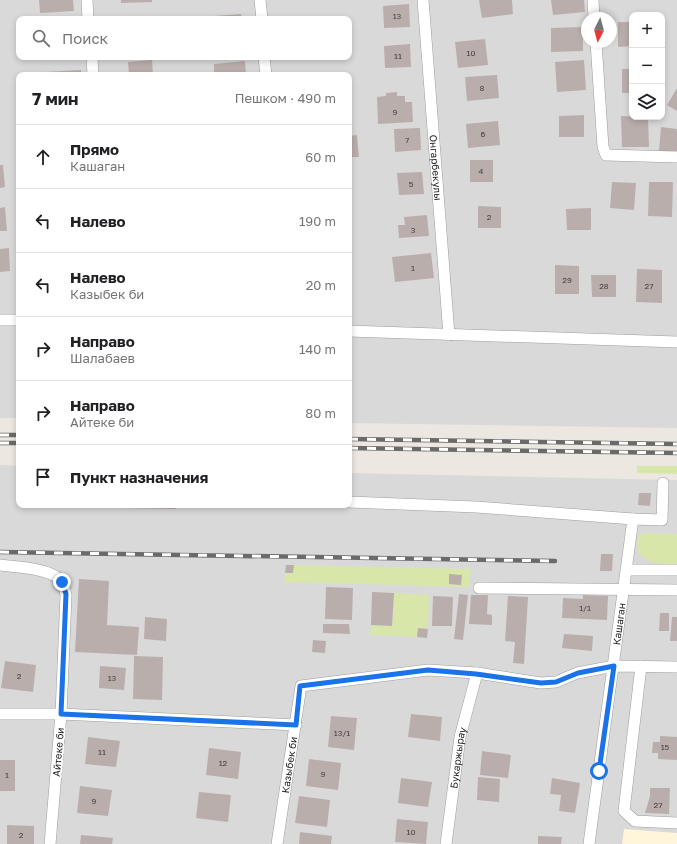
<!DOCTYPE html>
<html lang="ru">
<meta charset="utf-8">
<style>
body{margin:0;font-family:"Golos Text",sans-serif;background:#f6f6f6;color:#202124}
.controls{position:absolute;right:12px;top:12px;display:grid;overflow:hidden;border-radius:8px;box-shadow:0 2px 6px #0003}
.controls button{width:36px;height:36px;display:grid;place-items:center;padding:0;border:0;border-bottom:1px solid #e0e0e0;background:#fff;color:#202124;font:20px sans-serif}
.compass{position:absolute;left:581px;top:12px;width:36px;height:36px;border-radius:50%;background:#fff;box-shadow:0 2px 6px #0003;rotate:186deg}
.stop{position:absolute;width:12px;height:12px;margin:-9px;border:3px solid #1a73e8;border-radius:50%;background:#fff}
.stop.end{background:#1a73e8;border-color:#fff;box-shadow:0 1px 4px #0008}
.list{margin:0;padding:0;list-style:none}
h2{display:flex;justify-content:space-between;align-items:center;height:52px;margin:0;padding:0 16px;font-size:17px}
h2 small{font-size:13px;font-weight:400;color:#757577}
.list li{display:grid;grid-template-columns:26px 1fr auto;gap:12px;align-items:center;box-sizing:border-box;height:64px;padding:0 16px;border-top:1px solid #e0e0e0}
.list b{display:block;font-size:15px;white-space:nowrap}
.list p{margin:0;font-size:13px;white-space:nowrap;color:#757577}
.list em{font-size:13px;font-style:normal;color:#757577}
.icon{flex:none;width:22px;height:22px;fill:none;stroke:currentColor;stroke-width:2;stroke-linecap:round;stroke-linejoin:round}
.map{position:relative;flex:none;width:677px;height:844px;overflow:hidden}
.search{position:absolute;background:#fff;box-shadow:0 2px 6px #0003;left:16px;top:16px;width:336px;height:44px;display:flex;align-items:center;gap:10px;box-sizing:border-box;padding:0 14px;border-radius:8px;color:#757577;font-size:15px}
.panel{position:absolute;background:#fff;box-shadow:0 2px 6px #0003;left:16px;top:72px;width:336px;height:436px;border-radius:8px}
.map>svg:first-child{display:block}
.residential{fill:#dad9da;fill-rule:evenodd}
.education{fill:#fef5db}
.grass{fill:#d8e7a9}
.building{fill:#baaeac}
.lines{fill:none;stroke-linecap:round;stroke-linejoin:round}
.minor-casing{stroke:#9d9d9d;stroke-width:12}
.minor{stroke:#fff;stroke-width:11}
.rail-casing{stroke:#6a6a6a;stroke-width:4.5}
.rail{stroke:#fff;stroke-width:3;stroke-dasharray:9;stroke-linecap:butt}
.route{stroke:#1a73e8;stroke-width:5}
.labels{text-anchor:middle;stroke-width:3.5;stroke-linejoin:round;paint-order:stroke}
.number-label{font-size:8px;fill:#444040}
.street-label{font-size:10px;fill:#1c1c1c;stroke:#fff}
</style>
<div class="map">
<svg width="677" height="844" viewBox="0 0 677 844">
<rect width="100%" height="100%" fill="#ede7e2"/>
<path class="residential" d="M 0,0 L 677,0 L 677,428 L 349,423 L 349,75 L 19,75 L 19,418 L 0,418 ZM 632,15 L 662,15 L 662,117 L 632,117 ZM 587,18 L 611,18 L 611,42 L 587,42 ZM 19,19 L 349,19 L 349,57 L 19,57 Z
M 0,465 L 19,466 L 19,505 L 349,505 L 349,473 L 677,480 L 677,844 L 0,844 Z"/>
<path class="education" d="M 624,829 L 677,833 L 677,844 L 622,844 Z"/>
<path class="grass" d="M 637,466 L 677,466 L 677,474 L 637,473 Z
M 643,533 L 677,534 L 677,564 C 661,565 649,565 637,551 L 638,537 Z
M 286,565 L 471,569 L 469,587 L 284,582 Z
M 394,593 L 429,595 L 428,629 L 418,628 L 417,637 L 370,635 L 371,625 L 392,626 Z"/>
<path class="building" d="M 39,0 L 73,0 L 74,11 L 40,13 Z
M 121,0 L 152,0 L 152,2 L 121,3 Z
M 479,0 L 512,0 L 513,14 L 482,18 Z
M 551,0 L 584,0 L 585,12 L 553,15 Z
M 409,4 L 410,27 L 384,28 L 383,6 Z
M 241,14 L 242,19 L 215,19 L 214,16 Z
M 618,22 L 632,22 L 632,46 L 618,47 Z
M 583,27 L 583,51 L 551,52 L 551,28 Z
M 485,39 L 488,65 L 458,68 L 455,42 Z
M 410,44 L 411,67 L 385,68 L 384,46 Z
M 152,60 L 153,75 L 129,75 L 128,62 Z
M 584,60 L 586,90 L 557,92 L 555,62 Z
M 245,61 L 246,75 L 214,75 L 214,64 Z
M 622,69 L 632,69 L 632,93 L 622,93 Z
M 81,70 L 81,75 L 47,75 L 46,72 Z
M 497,75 L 499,98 L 467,101 L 465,77 Z
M 677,88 L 677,111 L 667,105 Z
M 397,92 L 397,96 L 405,96 L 405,102 L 412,102 L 413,122 L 378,124 L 377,97 L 386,96 L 386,93 Z
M 584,115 L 584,137 L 559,137 L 559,116 Z
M 621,116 L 648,117 L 649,147 L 622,147 Z
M 498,121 L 500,145 L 468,148 L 466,124 Z
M 661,127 L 677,129 L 677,152 L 659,151 Z
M 420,128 L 421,150 L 395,152 L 394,129 Z
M 357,135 L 359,157 L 349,157 L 349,136 Z
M 470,160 L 493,160 L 493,182 L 470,182 Z
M 0,165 L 3,165 L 5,187 L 0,188 Z
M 422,172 L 424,194 L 399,195 L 397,173 Z
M 612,182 L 636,183 L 634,210 L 610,208 Z
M 649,182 L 673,182 L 672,217 L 648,216 Z
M 478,206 L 501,207 L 501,228 L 478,228 Z
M 5,207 L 7,231 L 0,231 L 0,208 Z
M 591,208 L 591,230 L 567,230 L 566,209 Z
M 427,215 L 429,236 L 399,238 L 398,225 L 405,225 L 404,217 Z
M 9,248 L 10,271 L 0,272 L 0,249 Z
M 431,253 L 434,278 L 395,282 L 392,257 Z
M 555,265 L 579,266 L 579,294 L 555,294 Z
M 637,269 L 662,270 L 662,303 L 636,302 Z
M 591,275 L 616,275 L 616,297 L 592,297 Z
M 639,493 L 651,493 L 650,506 L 638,505 Z
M 66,505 L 176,505 L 176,509 L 66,507 Z
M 601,554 L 613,554 L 612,571 L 600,571 Z
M 286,565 L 294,565 L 293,573 L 285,573 Z
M 449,574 L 462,575 L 461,585 L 449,584 Z
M 79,579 L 109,581 L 107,625 L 139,627 L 137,655 L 75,652 Z
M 326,587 L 353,588 L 352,620 L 325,619 Z
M 372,592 L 394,593 L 392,626 L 371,625 Z
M 459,594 L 468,595 L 463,640 L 454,639 Z
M 471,595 L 488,595 L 487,614 L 492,615 L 492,625 L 469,624 Z
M 583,595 L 608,596 L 607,620 L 562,618 L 563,598 L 583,599 Z
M 433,596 L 453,597 L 452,626 L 432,626 Z
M 508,596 L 528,597 L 524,664 L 513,663 L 515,642 L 505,641 Z
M 660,613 L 669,613 L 669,631 L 659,631 Z
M 145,617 L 167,619 L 166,641 L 144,639 Z
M 672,617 L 677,617 L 677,641 L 670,641 Z
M 323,624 L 349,624 L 350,634 L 323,633 Z
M 418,628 L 428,629 L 427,638 L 417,637 Z
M 564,634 L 593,636 L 592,651 L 562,648 Z
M 313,640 L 326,641 L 325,653 L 312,652 Z
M 134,656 L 163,657 L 162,700 L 133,699 Z
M 5,661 L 36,665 L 33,692 L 1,688 Z
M 100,666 L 126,668 L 124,690 L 99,688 Z
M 411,714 L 442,717 L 440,741 L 408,737 Z
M 331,716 L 357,718 L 354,750 L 328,747 Z
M 660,736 L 677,737 L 677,760 L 658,759 L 658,753 L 652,753 L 653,742 L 660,742 Z
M 88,737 L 120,741 L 116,767 L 85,764 Z
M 209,748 L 241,752 L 238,779 L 206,775 Z
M 482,751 L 511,755 L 508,778 L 480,775 Z
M 309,759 L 341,763 L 338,790 L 306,786 Z
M 0,760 L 15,760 L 15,791 L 0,791 Z
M 478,777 L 500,779 L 499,802 L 477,800 Z
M 401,778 L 432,782 L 428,807 L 398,803 Z
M 552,778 L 580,783 L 575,813 L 559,811 L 561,795 L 550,794 Z
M 80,786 L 112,790 L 108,816 L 77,813 Z
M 650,788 L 670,788 L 669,814 L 645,813 L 650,796 Z
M 199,792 L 231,795 L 228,822 L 196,818 Z
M 299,796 L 330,800 L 327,827 L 295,823 Z
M 397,819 L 428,822 L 426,844 L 395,842 Z
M 7,825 L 34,826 L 34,844 L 7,844 Z
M 300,832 L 332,836 L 331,844 L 299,844 Z
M 81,835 L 113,838 L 112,844 L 80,844 Z
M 538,836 L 562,837 L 561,844 L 538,844 Z"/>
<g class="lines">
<g class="minor-casing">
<g id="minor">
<path d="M 87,0 L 88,19"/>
<path d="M 260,0 L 262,19"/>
<path id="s1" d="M 423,0 L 449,335"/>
<path d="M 593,0 L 594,18"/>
<path d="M 596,42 L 603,147 L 606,155 L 677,157"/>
<path d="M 92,57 L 93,75"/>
<path d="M 264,57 L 266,75"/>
<path d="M 0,320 L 19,320"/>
<path d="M 349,331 L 677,342"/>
<path d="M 349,502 L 476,507 L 633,519"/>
<path d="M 0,565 C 15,567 53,568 62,582 C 64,586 65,591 66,595 L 61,714 L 50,844"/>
<path d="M 627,570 L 677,570"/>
<path d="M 479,588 L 677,590"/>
<path d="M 641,666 L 624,811 L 635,821 L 677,823"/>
<path d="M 0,714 L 61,714 L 296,725"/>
<path id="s2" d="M 277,844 L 301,686 L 428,670 L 477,673 L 541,683 L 556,682 L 577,673 L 614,666 L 677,667"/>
<path id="s3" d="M 446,844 L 460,737 L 477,673"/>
<path id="s4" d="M 589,844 L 633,519 L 662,520 L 663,483"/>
</g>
</g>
<use href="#minor" class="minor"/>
<g class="rail-casing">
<path id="rail" d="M 0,435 L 19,435
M 349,439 L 677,444
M 0,443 L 19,443
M 349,448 L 677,453
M 0,552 L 555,561"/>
</g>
<use href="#rail" class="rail"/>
</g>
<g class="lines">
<path class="route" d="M 62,582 L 66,594 L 61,714 L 296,725 L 300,686 L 428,670 L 476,674 L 541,683 L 556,682 L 578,673 L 614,666 L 599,771"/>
</g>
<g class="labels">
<g class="number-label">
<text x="397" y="19">13</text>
<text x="471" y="56">10</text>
<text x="398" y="59">11</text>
<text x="482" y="91">8</text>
<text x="395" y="115">9</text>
<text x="483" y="137">6</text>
<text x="407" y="143">7</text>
<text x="481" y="174">4</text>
<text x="411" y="187">5</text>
<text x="489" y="220">2</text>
<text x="413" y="233">3</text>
<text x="413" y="271">1</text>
<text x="567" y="283">29</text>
<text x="604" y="289">28</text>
<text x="649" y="289">27</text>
<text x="585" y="611">1/1</text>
<text x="19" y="679">2</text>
<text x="112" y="681">13</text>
<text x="342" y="736">13/1</text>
<text x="665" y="750">15</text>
<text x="102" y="755">11</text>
<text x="223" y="766">12</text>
<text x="323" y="777">9</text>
<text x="7" y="778">1</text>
<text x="94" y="804">9</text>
<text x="658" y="808">27</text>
<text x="411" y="835">10</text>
<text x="21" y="838">2</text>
</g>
<g class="street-label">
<text dy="4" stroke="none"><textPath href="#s1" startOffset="168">Онгарбекулы</textPath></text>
<text dy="4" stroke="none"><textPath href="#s4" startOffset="222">Кашаган</textPath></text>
<text transform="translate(58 752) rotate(-85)" y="4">Айтеке би</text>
<text dy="4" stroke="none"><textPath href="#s3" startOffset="87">Букаржырау</textPath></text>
<text dy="4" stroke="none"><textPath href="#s2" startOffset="80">Казыбек би</textPath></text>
</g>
</g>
</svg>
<div class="controls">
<button>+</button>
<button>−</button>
<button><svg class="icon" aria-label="layers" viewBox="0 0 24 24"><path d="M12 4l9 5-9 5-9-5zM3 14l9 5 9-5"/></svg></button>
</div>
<svg class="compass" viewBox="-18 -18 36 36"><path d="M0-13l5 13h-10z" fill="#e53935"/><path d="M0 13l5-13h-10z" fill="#757577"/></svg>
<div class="stop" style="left:599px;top:771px"></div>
<div class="stop end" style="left:62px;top:582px"></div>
<div class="search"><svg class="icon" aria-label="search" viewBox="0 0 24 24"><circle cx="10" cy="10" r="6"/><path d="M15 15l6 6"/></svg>Поиск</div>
<section class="panel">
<h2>7 мин<small>Пешком · 490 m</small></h2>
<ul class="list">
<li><svg class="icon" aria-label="ahead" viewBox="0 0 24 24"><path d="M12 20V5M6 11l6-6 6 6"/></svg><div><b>Прямо</b><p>Кашаган</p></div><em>60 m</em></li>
<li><svg class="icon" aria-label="left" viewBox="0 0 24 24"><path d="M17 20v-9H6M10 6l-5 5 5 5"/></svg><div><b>Налево</b></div><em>190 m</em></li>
<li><svg class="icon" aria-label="left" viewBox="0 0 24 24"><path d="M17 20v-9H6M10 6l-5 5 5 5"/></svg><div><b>Налево</b><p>Казыбек би</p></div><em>20 m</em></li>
<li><svg class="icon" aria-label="right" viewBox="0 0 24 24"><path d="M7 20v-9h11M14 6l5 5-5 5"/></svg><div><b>Направо</b><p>Шалабаев</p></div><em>140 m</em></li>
<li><svg class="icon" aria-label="right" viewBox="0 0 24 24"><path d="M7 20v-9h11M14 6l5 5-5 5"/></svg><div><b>Направо</b><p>Айтеке би</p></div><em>80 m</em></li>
<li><svg class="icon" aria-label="arrive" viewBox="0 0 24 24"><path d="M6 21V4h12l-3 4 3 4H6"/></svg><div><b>Пункт назначения</b></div></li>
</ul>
</section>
</div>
